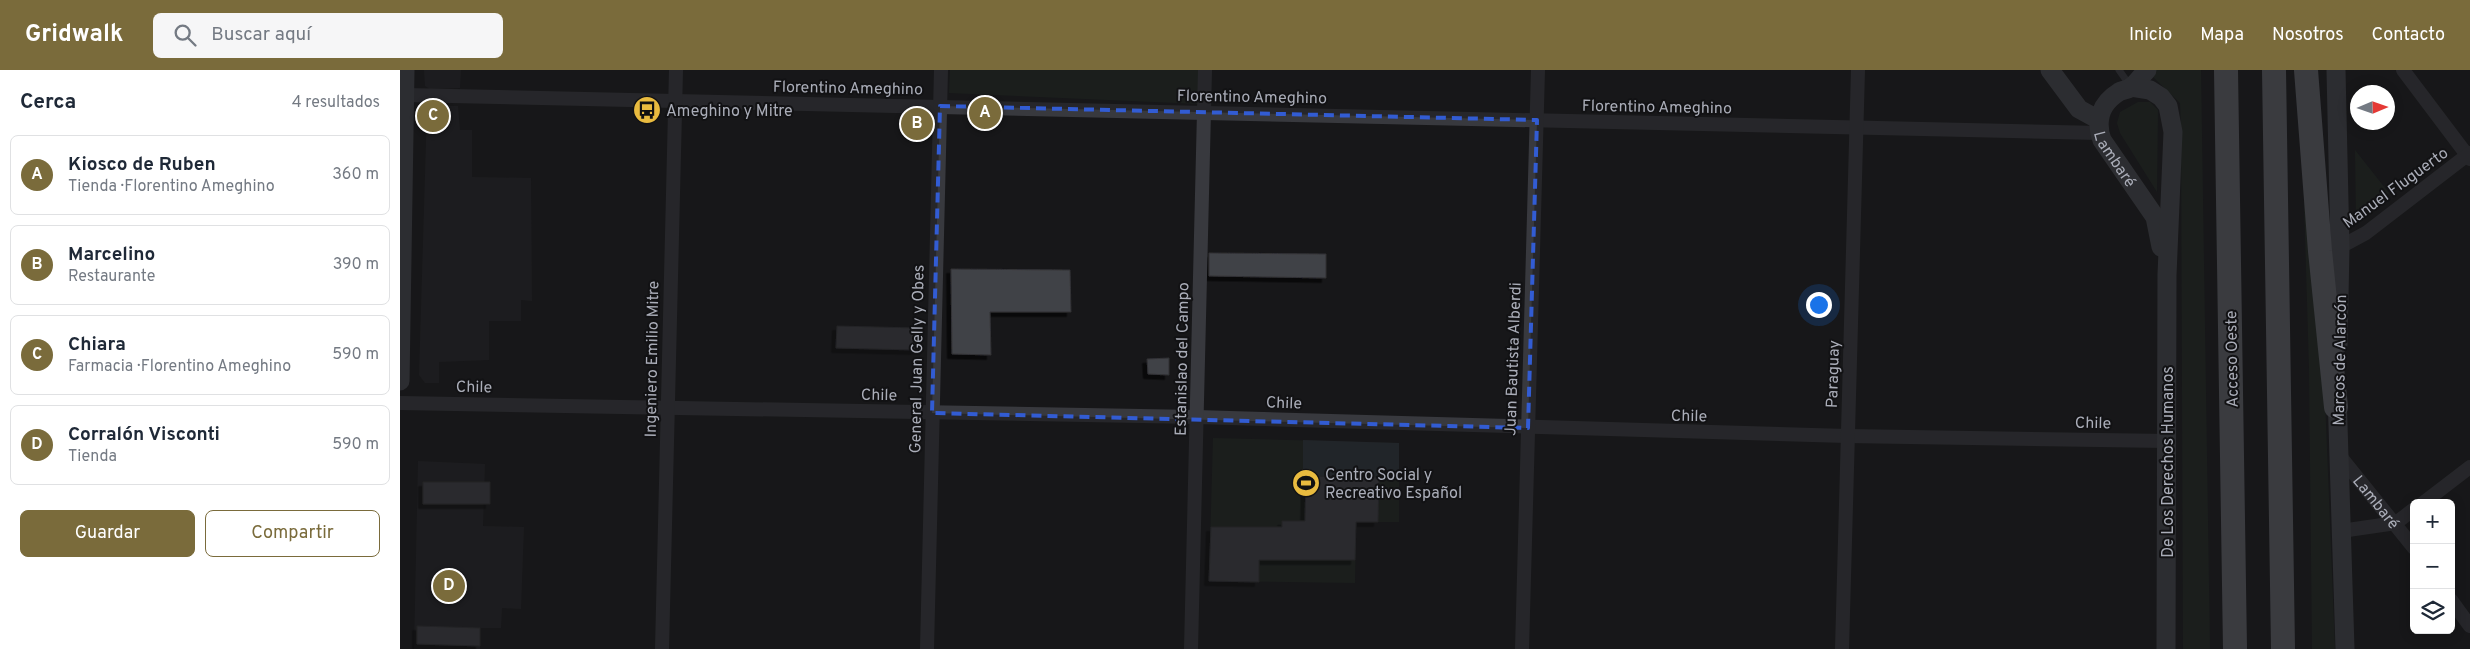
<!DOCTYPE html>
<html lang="es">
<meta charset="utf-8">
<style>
body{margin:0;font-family:Overpass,sans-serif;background:#f6f6f7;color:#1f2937}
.controls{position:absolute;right:15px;bottom:15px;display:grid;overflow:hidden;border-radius:8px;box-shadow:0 2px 12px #0003}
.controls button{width:45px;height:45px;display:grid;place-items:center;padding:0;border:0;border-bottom:1px solid #e0e1e3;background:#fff;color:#1f2937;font:25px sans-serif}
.compass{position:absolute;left:1950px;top:15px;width:45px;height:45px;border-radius:50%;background:#fff;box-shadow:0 2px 12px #0003;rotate:88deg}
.you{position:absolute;left:1418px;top:234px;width:18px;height:18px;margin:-12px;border:4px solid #fff;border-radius:50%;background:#1a73e8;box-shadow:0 0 0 8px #1a73e833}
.badge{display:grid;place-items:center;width:32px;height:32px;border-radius:50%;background:#7a6b3b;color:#fff;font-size:16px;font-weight:700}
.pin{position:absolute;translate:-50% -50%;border:2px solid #fff;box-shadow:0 1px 5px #0006}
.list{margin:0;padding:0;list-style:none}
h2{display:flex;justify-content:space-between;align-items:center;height:65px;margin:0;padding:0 20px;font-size:21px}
h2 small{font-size:16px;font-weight:400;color:#747a83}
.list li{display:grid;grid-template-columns:32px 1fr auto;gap:15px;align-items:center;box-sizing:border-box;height:80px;margin:0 10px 10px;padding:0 10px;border:1px solid #e0e1e3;border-radius:8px}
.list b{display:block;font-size:19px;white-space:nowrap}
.list p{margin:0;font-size:16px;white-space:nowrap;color:#747a83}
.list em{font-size:16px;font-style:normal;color:#747a83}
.actions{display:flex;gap:10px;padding:15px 20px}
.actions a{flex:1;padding:11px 0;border:1px solid #7a6b3b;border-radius:8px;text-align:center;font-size:18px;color:#7a6b3b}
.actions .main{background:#7a6b3b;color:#fff}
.icon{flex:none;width:28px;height:28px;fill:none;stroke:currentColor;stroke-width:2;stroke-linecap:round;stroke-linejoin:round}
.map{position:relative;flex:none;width:2070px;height:579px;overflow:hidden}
header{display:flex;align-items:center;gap:30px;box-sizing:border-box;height:70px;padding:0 25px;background:#7a6b3b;color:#fff}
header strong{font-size:24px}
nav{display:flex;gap:28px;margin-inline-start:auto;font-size:18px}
.search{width:350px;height:45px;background:#f6f6f7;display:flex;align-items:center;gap:12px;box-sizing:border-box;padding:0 18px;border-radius:8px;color:#747a83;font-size:19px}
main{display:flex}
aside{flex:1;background:#fff}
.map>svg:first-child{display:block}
.built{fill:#232326}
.green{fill:#1f2720}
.water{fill:#2e353c}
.building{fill:#414246;stroke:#313135;filter:url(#shadow)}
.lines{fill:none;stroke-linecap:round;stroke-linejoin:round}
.lane{stroke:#38393e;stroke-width:7}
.street{stroke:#38393e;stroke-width:14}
.secondary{stroke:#46484e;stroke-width:19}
.highway{stroke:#64666e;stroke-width:24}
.marked{fill:none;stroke:#325cd3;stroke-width:4;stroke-dasharray:10 6;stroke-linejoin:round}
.labels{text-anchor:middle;stroke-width:4;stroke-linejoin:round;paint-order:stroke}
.street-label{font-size:16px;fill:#aaadb8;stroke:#121214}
.poi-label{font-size:16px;fill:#aaadb8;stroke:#121214;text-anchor:start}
</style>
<header>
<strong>Gridwalk</strong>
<div class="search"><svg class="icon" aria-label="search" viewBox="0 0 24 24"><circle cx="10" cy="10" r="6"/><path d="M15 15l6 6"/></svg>Buscar aquí</div>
<nav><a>Inicio</a><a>Mapa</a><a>Nosotros</a><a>Contacto</a></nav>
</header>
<main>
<aside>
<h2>Cerca<small>4 resultados</small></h2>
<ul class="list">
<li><span class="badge">A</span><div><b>Kiosco de Ruben</b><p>Tienda · Florentino Ameghino</p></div><em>360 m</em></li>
<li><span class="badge">B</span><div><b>Marcelino</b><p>Restaurante</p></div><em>390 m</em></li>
<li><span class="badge">C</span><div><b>Chiara</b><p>Farmacia · Florentino Ameghino</p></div><em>590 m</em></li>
<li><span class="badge">D</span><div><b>Corralón Visconti</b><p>Tienda</p></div><em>590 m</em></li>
</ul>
<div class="actions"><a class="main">Guardar</a><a>Compartir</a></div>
</aside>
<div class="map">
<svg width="2070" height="579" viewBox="0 0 2070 579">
<defs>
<filter id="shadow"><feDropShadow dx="-4.5" dy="4.5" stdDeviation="0" flood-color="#0009"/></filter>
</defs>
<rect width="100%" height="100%" fill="#171719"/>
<path class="built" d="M 24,0 L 61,0 L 60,18 L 30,19 L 25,16 Z
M 30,36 L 58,36 L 60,60 L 72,60 L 72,107 L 131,108 L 132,231 L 121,230 L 121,251 L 89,251 L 89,290 L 39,292 L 39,313 L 25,313 L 19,305 L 27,38 Z
M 18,391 L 85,394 L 83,456 L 124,457 L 121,539 L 102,538 L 101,558 L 80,558 L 80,579 L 14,579 Z"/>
<path class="green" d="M 550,0 L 800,0 L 800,34 L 549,23 Z
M 1753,0 L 1801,0 L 1810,579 L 1783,579 L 1781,55 L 1780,33 L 1751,5 Z
M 1738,32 L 1750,32 L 1758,40 L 1757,122 L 1720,63 L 1717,53 L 1720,42 Z
M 1902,64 L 1922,254 L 1935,579 L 1912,579 L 1909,298 Z
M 1955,80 L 1989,123 L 1956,149 Z
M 813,368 L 999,373 L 999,452 L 956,452 L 955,513 L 809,511 Z"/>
<path class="water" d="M 903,370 L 999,373 L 999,407 L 903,406 Z"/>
<path class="building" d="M 809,183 L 926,184 L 926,208 L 809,206 Z
M 551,199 L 670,200 L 671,242 L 590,242 L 591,285 L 552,284 Z
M 437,256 L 516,258 L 516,280 L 436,278 Z
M 769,288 L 769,305 L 748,304 L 747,289 Z
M 906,406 L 979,407 L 978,452 L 956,452 L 955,490 L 859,490 L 859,512 L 809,511 L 811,457 L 882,457 L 882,451 L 905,451 Z
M 23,412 L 90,412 L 90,434 L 23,434 Z
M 17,556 L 80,558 L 80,576 L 17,574 Z"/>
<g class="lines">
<path class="lane" d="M 1719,0 L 1731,17"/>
<g class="street">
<path d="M 2003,0 L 2070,89"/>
<path d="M 5,25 L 1700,63"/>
<path d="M 1940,177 L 1966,163 L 2070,83"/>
<path d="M 0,333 L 797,347 L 1447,366 L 1767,371"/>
<path id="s1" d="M 1939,385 L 2014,478"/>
<path d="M 2023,433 L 2070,397"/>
<path d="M 1941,461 L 1996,453 L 2014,439"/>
<path d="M 2051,530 L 2070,556"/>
<path d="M 262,579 L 276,0"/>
<path d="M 527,579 L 541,0"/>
<path d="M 791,579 L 805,0"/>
<path d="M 1122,579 L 1138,0"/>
<path d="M 1442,579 L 1458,0"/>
</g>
<g class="secondary">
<path d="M 1650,0 L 1679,39 L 1699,50"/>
<path id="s2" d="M 1747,0 C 1742,5 1736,14 1730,18 C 1727,20 1722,20 1719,22 C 1701,33 1695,50 1702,70 L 1755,147 L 1761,177"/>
<path d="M 1936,0 L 1940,177 L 1938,275"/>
<path d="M 1731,17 L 1750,20 L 1761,27 L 1768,36 L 1773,62 L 1767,205 L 1766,579"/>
<path d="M 0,311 L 5,0"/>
<path d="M 1937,323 L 1945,579"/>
</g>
<path class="highway" d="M 1826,0 L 1835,579
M 1874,0 L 1883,579
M 1906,0 L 1920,181 L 1936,337"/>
</g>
<path d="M0 0H2070V579H0ZM 540,36 L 1137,50 L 1128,358 L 532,343 Z" fill="#171719" fill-opacity=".55" fill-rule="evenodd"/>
<path class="marked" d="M 540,36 L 1137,50 L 1128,358 L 532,343 Z"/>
<defs>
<g id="bus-disc" transform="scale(1.4375)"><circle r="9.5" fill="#e9bb3f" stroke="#121214"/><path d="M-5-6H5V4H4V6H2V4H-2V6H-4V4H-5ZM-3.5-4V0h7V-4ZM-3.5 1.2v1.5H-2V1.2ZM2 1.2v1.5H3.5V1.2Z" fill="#111"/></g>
<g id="stadium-disc" transform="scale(1.4375)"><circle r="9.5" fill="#e9bb3f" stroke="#121214"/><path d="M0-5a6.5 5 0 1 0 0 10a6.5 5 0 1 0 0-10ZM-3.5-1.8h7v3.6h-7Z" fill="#111"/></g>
</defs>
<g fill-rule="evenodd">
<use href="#bus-disc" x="247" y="40"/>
<use href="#stadium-disc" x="906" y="413"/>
</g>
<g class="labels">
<g class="street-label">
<text transform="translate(448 17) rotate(1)" y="6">Florentino Ameghino</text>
<text transform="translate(852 26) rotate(1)" y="6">Florentino Ameghino</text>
<text transform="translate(1257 36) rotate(1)" y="6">Florentino Ameghino</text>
<text dy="6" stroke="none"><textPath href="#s2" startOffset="115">Lambaré</textPath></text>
<text transform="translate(1995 117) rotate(-36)" y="6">Manuel Fluguerto</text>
<text transform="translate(251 289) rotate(-89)" y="6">Ingeniero Emilio Mitre</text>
<text transform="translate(516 289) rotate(-89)" y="6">General Juan Gelly y Obes</text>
<text transform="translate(781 289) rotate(-89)" y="6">Estanislao del Campo</text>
<text transform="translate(1112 289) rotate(-88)" y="6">Juan Bautista Alberdi</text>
<text transform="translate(1831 289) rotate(-91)" y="6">Acceso Oeste</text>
<text transform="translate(1939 290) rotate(-89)" y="6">Marcos de Alarcón</text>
<text transform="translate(1432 304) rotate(-88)" y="6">Paraguay</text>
<text transform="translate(74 316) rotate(1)" y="6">Chile</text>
<text transform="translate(479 324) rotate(1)" y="6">Chile</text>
<text transform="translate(884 332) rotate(2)" y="6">Chile</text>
<text transform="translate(1289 345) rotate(1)" y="6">Chile</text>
<text transform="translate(1693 352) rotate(1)" y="6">Chile</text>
<text transform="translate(1767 392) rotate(-90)" y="6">De Los Derechos Humanos</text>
<text dy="6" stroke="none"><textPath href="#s1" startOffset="60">Lambaré</textPath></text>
</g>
<g class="poi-label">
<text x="266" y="46">Ameghino y Mitre</text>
<text x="925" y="410">Centro Social y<tspan x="925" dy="18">Recreativo Español</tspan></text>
</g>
</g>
</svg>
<div class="controls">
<button>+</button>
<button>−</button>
<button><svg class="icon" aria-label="layers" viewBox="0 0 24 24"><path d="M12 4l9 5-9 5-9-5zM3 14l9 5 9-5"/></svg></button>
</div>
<svg class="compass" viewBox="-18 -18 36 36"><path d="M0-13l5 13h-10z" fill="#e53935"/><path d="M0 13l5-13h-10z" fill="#747a83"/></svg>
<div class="you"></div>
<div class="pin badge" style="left:585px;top:43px">A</div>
<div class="pin badge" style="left:517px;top:54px">B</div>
<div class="pin badge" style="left:33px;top:46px">C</div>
<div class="pin badge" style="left:49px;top:516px">D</div>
</div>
</main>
